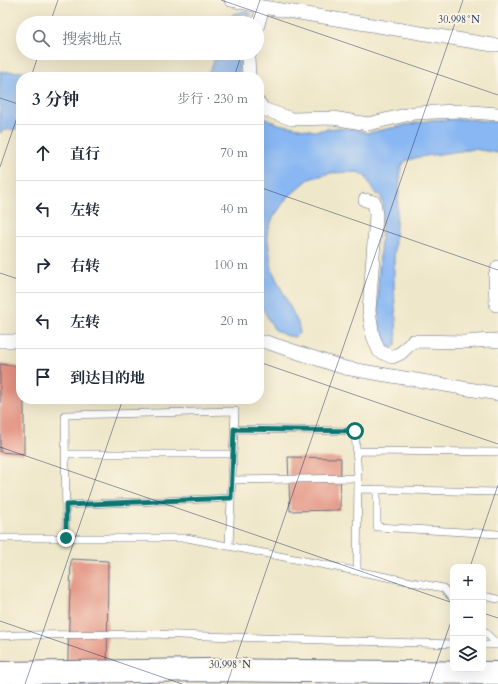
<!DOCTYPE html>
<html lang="zh">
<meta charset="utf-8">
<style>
body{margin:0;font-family:Cardo,"Noto Serif SC",serif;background:#f2f2f3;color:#1f2937}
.controls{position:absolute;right:12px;bottom:12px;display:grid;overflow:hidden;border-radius:8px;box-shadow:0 4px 16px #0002}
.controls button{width:36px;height:36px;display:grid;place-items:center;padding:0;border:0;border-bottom:1px solid #e0e1e3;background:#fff;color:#1f2937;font:20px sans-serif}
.stop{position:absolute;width:12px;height:12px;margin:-9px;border:3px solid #0f766e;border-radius:50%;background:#fff}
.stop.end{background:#0f766e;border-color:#fff;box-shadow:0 1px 4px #0008}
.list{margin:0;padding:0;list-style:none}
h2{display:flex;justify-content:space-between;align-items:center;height:52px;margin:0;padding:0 16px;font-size:17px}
h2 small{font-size:13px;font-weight:400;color:#747a83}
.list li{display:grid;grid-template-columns:26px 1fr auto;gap:12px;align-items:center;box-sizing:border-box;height:56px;padding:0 16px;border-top:1px solid #e0e1e3}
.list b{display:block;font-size:15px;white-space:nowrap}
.list em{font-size:13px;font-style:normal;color:#747a83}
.icon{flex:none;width:22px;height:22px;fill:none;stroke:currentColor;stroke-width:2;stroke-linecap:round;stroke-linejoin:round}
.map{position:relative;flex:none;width:498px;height:684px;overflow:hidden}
.search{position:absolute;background:#fff;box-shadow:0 4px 16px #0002;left:16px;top:16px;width:248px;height:44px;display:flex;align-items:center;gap:10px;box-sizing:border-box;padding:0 14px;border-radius:22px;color:#747a83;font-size:15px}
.panel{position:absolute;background:#fff;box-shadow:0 4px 16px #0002;left:16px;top:72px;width:248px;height:332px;border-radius:16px}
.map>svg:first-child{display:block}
.water{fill:#88b7f3;stroke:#5273a8}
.building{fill:#e2907f}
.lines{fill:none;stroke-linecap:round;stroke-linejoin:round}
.lane-casing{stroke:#656f83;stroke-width:8}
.street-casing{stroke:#656f83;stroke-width:14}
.highway-casing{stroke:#656f83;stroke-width:24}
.lane{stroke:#fff;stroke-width:7}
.street{stroke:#fff;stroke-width:13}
.highway{stroke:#fff;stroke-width:22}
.route{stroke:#0f766e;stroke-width:5}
.ticks{fill:none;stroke:#1b2f5e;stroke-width:1;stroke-opacity:0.45}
.ticks-label{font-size:10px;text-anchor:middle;fill:#1b2f5e;stroke:#fcf5e5;stroke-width:4;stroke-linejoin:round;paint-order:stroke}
</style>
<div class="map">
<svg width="498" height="684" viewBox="0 0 498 684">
<rect width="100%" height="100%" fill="#fcf5e5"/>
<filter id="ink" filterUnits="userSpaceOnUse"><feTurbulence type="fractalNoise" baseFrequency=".025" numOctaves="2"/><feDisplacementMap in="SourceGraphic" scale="8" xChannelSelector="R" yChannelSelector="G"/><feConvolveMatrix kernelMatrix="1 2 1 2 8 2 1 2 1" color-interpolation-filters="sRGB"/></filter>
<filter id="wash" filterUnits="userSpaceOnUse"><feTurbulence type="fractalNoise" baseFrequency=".012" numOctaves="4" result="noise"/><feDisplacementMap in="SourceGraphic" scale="16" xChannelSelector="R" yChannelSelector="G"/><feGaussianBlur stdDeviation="0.9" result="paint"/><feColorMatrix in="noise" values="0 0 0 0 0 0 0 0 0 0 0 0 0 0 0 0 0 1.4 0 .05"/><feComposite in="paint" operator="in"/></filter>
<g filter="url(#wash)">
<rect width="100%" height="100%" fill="#efe7c9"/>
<path class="water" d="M 246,11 L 251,14 L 249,23 L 229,23 L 233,14 Z
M 217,53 L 241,53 L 239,65 L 239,77 L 207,77 Z
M 0,71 L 4,72 L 27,71 L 51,77 L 21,77 L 21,129 L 5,130 L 0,133 Z
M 259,115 L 278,124 L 315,131 L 335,128 L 354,129 L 367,133 L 431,120 L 465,119 L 498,122 L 498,153 L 474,149 L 419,157 L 405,161 L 401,168 C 398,206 393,244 394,282 C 394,304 398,324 396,346 L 390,348 L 384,344 L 381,338 L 379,318 L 378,286 L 383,206 L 381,196 L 375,193 L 366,177 L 358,172 L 330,173 L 309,179 L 286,199 L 273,218 L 267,233 L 272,270 L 298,323 L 300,332 L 295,337 L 284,335 L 274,329 L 259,302 Z"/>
<g id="blocks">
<path class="building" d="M 0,364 L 21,367 L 21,399 L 24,399 L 24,454 L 0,452 Z
M 288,457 L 341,458 L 340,510 L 290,511 Z
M 71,559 L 108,561 L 107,684 L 67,684 Z"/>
</g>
</g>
<g filter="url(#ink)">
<use href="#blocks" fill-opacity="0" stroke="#656f83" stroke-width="1"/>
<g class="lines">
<g class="lane-casing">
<path id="lane" d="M 234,429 L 355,431 L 358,478 L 357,571
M 356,451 L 498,452
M 66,454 L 233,454
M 232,480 L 358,478
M 358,489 L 498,492
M 377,489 L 377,527 L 498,534
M 66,505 L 231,498
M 0,538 L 187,538 L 443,588 L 453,599
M 66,538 L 65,415 L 235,411 L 229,546
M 483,596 L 498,599
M 483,630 L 498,645
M 0,636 L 19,635 L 152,634 L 289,639 L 453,644
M 483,645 L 498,645"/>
</g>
<g class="street-casing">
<path id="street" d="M 231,0 L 263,7 L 493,45 L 498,45
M 257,28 L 263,7
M 249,77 L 248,57 L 250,53
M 259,103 L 263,109 L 292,119 L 333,118 L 368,124 L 414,113 L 458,111 L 498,114
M 365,200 L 374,202 L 376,215 L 369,311 L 373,336 L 379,351 L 392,357 L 401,353 L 413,341 L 465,342 L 490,340 L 498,341
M 498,267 L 495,276 L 496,305 L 498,305
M 0,341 L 21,341
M 259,342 L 266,342 L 345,368 L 498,394"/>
</g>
<g class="highway-casing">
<path id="highway" d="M 0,673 L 208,670 L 498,673"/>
</g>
<use href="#lane" class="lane"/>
<use href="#street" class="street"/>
<use href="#highway" class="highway"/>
</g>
</g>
<g class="lines" filter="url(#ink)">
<path class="route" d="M 66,538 L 66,505 L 231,498 L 234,429 L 355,431"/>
</g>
<path class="ticks" d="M 221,0 L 498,95M 50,23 L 58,0M 252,23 L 260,0M 31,77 L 39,53M 234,77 L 242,53M 0,98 L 21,105M 0,167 L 21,106M 259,187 L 498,270M 0,273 L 21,280M 259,362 L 498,444M 0,447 L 453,603M 470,567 L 498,485M 483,613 L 498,618M 0,621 L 182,684M 25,684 L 123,399M 227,684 L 463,0M 429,684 L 453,616"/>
<g class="ticks-label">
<text x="459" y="23">30.998°N</text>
<text x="230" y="668">30.998°N</text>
</g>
</svg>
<div class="controls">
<button>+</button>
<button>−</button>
<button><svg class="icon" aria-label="layers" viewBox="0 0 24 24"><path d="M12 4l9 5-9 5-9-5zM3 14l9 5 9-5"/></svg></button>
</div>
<div class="stop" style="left:355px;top:431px"></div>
<div class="stop end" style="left:66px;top:538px"></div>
<div class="search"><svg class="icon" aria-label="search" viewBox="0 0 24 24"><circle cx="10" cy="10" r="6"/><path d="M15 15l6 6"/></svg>搜索地点</div>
<section class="panel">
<h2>3 分钟<small>步行 · 230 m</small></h2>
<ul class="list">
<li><svg class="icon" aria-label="ahead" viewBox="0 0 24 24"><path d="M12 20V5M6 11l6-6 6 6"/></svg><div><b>直行</b></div><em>70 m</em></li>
<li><svg class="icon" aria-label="left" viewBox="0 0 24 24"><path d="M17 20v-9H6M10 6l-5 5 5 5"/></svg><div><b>左转</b></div><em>40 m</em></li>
<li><svg class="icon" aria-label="right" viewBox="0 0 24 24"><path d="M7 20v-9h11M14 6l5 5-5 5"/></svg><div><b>右转</b></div><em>100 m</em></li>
<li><svg class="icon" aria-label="left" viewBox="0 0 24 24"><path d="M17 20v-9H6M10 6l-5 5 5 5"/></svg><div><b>左转</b></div><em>20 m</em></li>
<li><svg class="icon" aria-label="arrive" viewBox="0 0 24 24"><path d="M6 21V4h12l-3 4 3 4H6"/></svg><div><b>到达目的地</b></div></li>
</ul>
</section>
</div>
